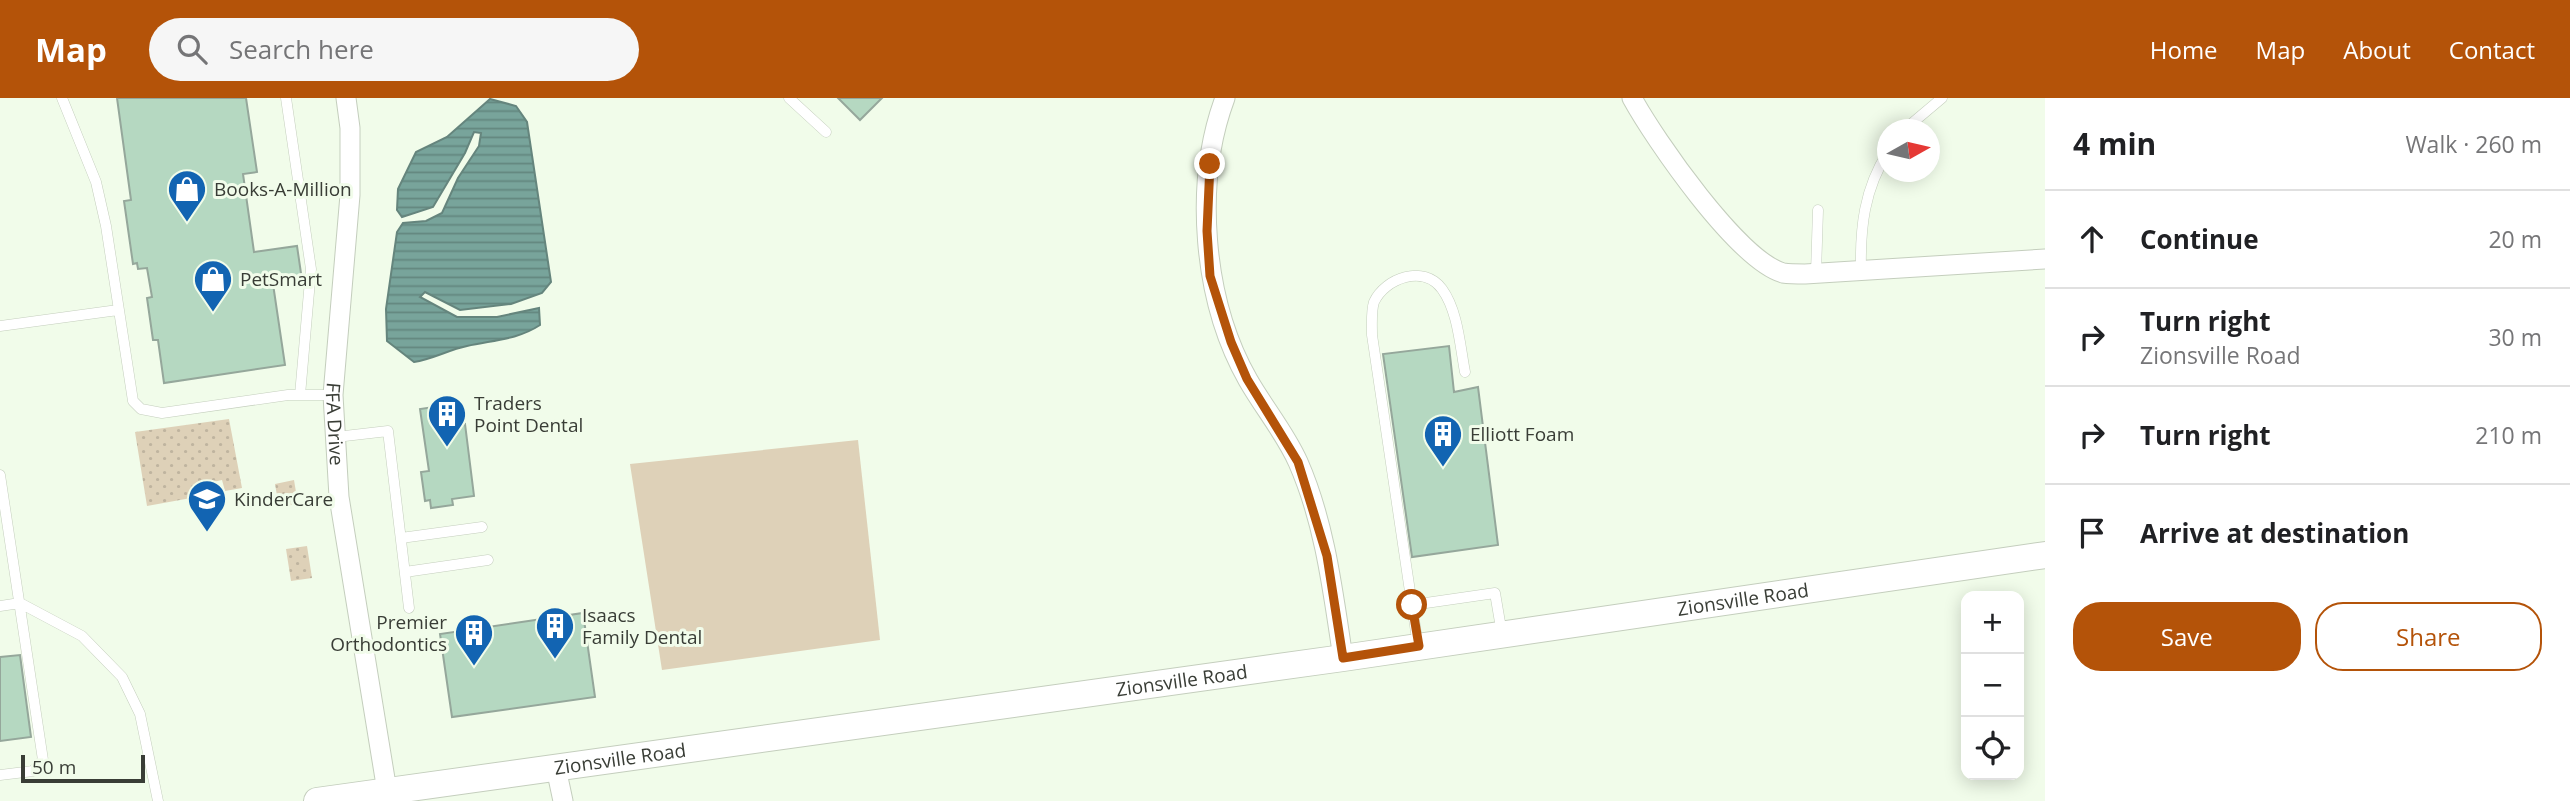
<!DOCTYPE html>
<meta charset="utf-8">
<style>
body{margin:0;font-family:"Open Sans",sans-serif;background:#f6f6f6;color:#202124}
.controls{position:absolute;right:21px;bottom:21px;display:grid;overflow:hidden;border-radius:14px;box-shadow:0 4px 18px #0003}
.controls button{width:63px;height:63px;display:grid;place-items:center;padding:0;border:0;border-bottom:2px solid #e0e0e0;background:#fff;color:#202124;font:35px sans-serif}
.compass{position:absolute;left:1877px;top:21px;width:63px;height:63px;border-radius:50%;background:#fff;box-shadow:0 4px 18px #0003;rotate:82deg}
.scale{position:absolute;left:21px;bottom:18px;width:124px;box-sizing:border-box;padding-left:7px;border:4px solid #393d36;border-top:0;font-size:19px;line-height:24px;white-space:nowrap;color:#393d36;-webkit-text-stroke:5px #f1fcea;paint-order:stroke}
.stop{position:absolute;width:21px;height:21px;margin:-16px;border:5px solid #b45309;border-radius:50%;background:#fff}
.stop.end{background:#b45309;border-color:#fff;box-shadow:0 2px 7px #0008}
.list{margin:0;padding:0;list-style:none}
h2{display:flex;justify-content:space-between;align-items:center;height:91px;margin:0;padding:0 28px;font-size:30px}
h2 small{font-size:23px;font-weight:400;color:#757577}
.list li{display:grid;grid-template-columns:46px 1fr auto;gap:21px;align-items:center;box-sizing:border-box;height:98px;padding:0 28px;border-top:2px solid #e0e0e0}
.list b{display:block;font-size:26px;white-space:nowrap}
.list p{margin:0;font-size:23px;white-space:nowrap;color:#757577}
.list em{font-size:23px;font-style:normal;color:#757577}
.actions{display:flex;gap:14px;padding:21px 28px}
.actions a{flex:1;padding:16px 0;border:2px solid #b45309;border-radius:28px;text-align:center;font-size:24px;color:#b45309}
.actions .main{background:#b45309;color:#fff}
.icon{flex:none;width:38px;height:38px;fill:none;stroke:currentColor;stroke-width:2;stroke-linecap:round;stroke-linejoin:round}
.map{position:relative;flex:none;width:2045px;height:703px;overflow:hidden}
header{display:flex;align-items:center;gap:42px;box-sizing:border-box;height:98px;padding:0 35px;background:#b45309;color:#fff}
header strong{font-size:33px}
nav{display:flex;gap:38px;margin-inline-start:auto;font-size:24px}
.search{width:490px;height:63px;background:#f6f6f6;display:flex;align-items:center;gap:18px;box-sizing:border-box;padding:0 24px;border-radius:38px;color:#757577;font-size:26px}
main{display:flex}
aside{flex:1;background:#fff}
.map>svg:first-child{display:block}
.grass{fill:url(#grass-dots)}
.garden{fill:#ded1b8}
.water{fill:url(#water-rules);stroke:#65857d;stroke-width:2}
.building{fill:#b5d8c1;stroke:#95a79b;stroke-width:2}
.lines{fill:none;stroke-linecap:round;stroke-linejoin:round}
.lane-casing{stroke:#c4cebd;stroke-width:11}
.street-casing{stroke:#c4cebd;stroke-width:21}
.secondary-casing{stroke:#c4cebd;stroke-width:28}
.lane{stroke:#fff;stroke-width:10}
.street{stroke:#fff;stroke-width:19}
.secondary{stroke:#fff;stroke-width:26}
.route{stroke:#b45309;stroke-width:9}
.labels{text-anchor:middle;stroke-width:6;stroke-linejoin:round;paint-order:stroke}
.poi-label{font-size:19px;fill:#393d36;stroke:#f1fcea;text-anchor:start}
.street-label{font-size:19px;fill:#393d36;stroke:#f1fcea}
</style>
<header>
<strong>Map</strong>
<div class="search"><svg class="icon" aria-label="search" viewBox="0 0 24 24"><circle cx="10" cy="10" r="6"/><path d="M15 15l6 6"/></svg>Search here</div>
<nav><a>Home</a><a>Map</a><a>About</a><a>Contact</a></nav>
</header>
<main>
<div class="map">
<svg width="2045" height="703" viewBox="0 0 2045 703">
<defs>
<pattern id="grass-dots" width="8" height="8" patternUnits="userSpaceOnUse" patternTransform="scale(1.75)"><rect width="8" height="8" fill="#ded1b8"/><path d="M2 2h.1M6 6h.1" fill="none" stroke="#bfb49f" stroke-width="1.8" stroke-linecap="round"/></pattern>
<pattern id="water-rules" width="6" height="5" patternUnits="userSpaceOnUse" patternTransform="scale(1.75)"><rect width="6" height="5" fill="#78a49b"/><path d="M0 2.5h6" fill="none" stroke="#63877f"/></pattern>
</defs>
<rect width="100%" height="100%" fill="#f1fcea"/>
<path class="grass" d="M 229,321 L 242,390 L 225,393 L 222,382 L 200,387 L 202,398 L 147,408 L 135,334 Z
M 294,382 L 298,406 L 279,409 L 275,386 Z
M 307,448 L 312,480 L 291,483 L 286,451 Z"/>
<path class="garden" d="M 858,342 L 880,542 L 662,572 L 630,366 Z"/>
<path class="water" d="M 490,1 L 516,8 L 527,24 L 551,184 L 542,195 L 511,206 L 460,212 L 425,194 L 420,199 L 457,219 L 497,219 L 539,210 L 540,227 C 517,242 493,242 467,248 C 448,252 433,261 414,264 L 387,243 L 386,211 L 397,134 L 403,125 L 426,123 L 442,115 L 458,80 L 479,48 L 481,35 L 474,34 L 465,55 L 433,109 L 402,119 L 397,112 L 398,91 L 416,54 L 447,39 Z"/>
<path class="building" d="M 117,0 L 246,0 L 257,74 L 243,76 L 254,154 L 297,148 L 302,182 L 273,186 L 285,267 L 164,285 L 158,242 L 153,242 L 147,200 L 152,199 L 147,170 L 138,171 L 137,165 L 133,166 L 124,103 L 131,102 Z
M 838,0 L 882,0 L 860,22 Z
M 1449,248 L 1454,294 L 1478,289 L 1498,447 L 1412,459 L 1383,256 Z
M 448,307 L 450,324 L 454,323 L 455,328 L 465,326 L 474,398 L 452,401 L 453,407 L 431,410 L 430,402 L 425,403 L 421,374 L 429,373 L 420,311 Z
M 583,515 L 595,599 L 452,619 L 440,536 Z
M 20,557 L 31,639 L 0,643 L 0,559 Z"/>
<g class="lines">
<g class="lane-casing">
<path id="lane" d="M 62,0 L 96,84 L 106,128 L 133,303 L 141,311 L 162,315 L 288,297 L 333,297
M 286,0 L 311,171 L 300,297
M 789,0 L 826,34
M 1904,32 L 1942,0
M 1861,173 C 1860,130 1864,91 1888,54
M 1816,175 L 1818,112
M 0,228 L 118,212
M 336,339 L 388,333 L 409,510
M 0,377 L 43,662 L 33,673 L 0,677
M 401,440 L 482,429
M 405,474 L 488,462
M 1412,507 L 1372,237 C 1372,226 1371,213 1374,204 C 1385,180 1424,166 1442,191 C 1458,213 1460,248 1465,274
M 0,508 L 20,505 L 82,538 L 122,579 L 140,616 L 158,703
M 1418,548 L 1412,507 L 1495,495 L 1502,536"/>
</g>
<g class="street-casing">
<g id="street">
<path id="s1" d="M 346,0 L 350,30 L 350,97 L 333,297 L 339,399 L 387,693"/>
<path d="M 1225,0 C 1193,86 1203,203 1248,282 C 1264,310 1285,335 1298,364 C 1325,425 1333,494 1343,560"/>
<path d="M 1632,0 C 1655,42 1738,162 1783,175 C 1790,176 1798,176 1805,176 L 2045,161"/>
<path d="M 556,670 L 563,703"/>
</g>
</g>
<g class="secondary-casing">
<g id="secondary">
<path id="s2" d="M 317,703 L 1343,560 L 2045,457"/>
</g>
</g>
<use href="#lane" class="lane"/>
<use href="#street" class="street"/>
<use href="#secondary" class="secondary"/>
</g>
<g class="lines">
<path class="route" d="M 1210,66 L 1207,133 L 1210,178 L 1231,244 L 1247,281 L 1298,364 L 1327,458 L 1343,560 L 1419,548 L 1412,507"/>
</g>
<defs>
<g id="shop-pin" transform="scale(2.0125)"><path d="M0 17L-7.5 6A9.5 9.5 0 1 1 7.5 6Z" fill="#1264b2" stroke="#f1fcea"/><path d="M-5-2.5h2.3a2.7 3.5 0 0 1 5.4 0H5L5.5 6h-11ZM-1.5-2.5h3a1.5 2.3 0 0 0-3 0Z" fill="#fff"/></g>
<g id="building-pin" transform="scale(2.0125)"><path d="M0 17L-7.5 6A9.5 9.5 0 1 1 7.5 6Z" fill="#1264b2" stroke="#f1fcea"/><path d="M-4-6H4V6H1V3H-1V6H-4ZM-2.5-4.3h1.7v1.8h-1.7ZM.8-4.3h1.7v1.8H.8ZM-2.5-1h1.7V.8h-1.7ZM.8-1h1.7V.8H.8Z" fill="#fff"/></g>
<g id="school-pin" transform="scale(2.0125)"><path d="M0 17L-7.5 6A9.5 9.5 0 1 1 7.5 6Z" fill="#1264b2" stroke="#f1fcea"/><path d="M0-5L7-2L0 1L-7-2ZM-4 1L0 2.5L4 1V4Q0 6-4 4Z" fill="#fff"/></g>
</defs>
<g fill-rule="evenodd">
<use href="#shop-pin" x="187" y="91"/>
<use href="#shop-pin" x="213" y="181"/>
<use href="#building-pin" x="447" y="316"/>
<use href="#building-pin" x="1443" y="336"/>
<use href="#school-pin" x="207" y="401"/>
<use href="#building-pin" x="555" y="528"/>
<use href="#building-pin" x="474" y="535"/>
</g>
<g class="labels">
<g class="poi-label">
<text x="214" y="98">Books-A-Million</text>
<text x="240" y="188">PetSmart</text>
<text x="474" y="312">Traders<tspan x="474" dy="22">Point Dental</tspan></text>
<text x="1470" y="343">Elliott Foam</text>
<text x="234" y="408">KinderCare</text>
<text x="582" y="524">Isaacs<tspan x="582" dy="22">Family Dental</tspan></text>
<text x="447" y="531" text-anchor="end">Premier<tspan x="447" dy="22">Orthodontics</tspan></text>
</g>
<g class="street-label">
<text dy="7" stroke="none"><textPath href="#s1" startOffset="327">FFA Drive</textPath></text>
<text dy="7" stroke="none"><textPath href="#s2" startOffset="1440">Zionsville Road</textPath></text>
<text dy="7" stroke="none"><textPath href="#s2" startOffset="873">Zionsville Road</textPath></text>
<text dy="7" stroke="none"><textPath href="#s2" startOffset="306">Zionsville Road</textPath></text>
</g>
</g>
</svg>
<div class="controls">
<button>+</button>
<button>−</button>
<button><svg class="icon" aria-label="locate" viewBox="0 0 24 24"><circle cx="12" cy="12" r="6"/><path d="M12 2v4M12 18v4M2 12h4M18 12h4"/></svg></button>
</div>
<svg class="compass" viewBox="-18 -18 36 36"><path d="M0-13l5 13h-10z" fill="#e53935"/><path d="M0 13l5-13h-10z" fill="#757577"/></svg>
<div class="scale">50 m</div>
<div class="stop" style="left:1412px;top:507px"></div>
<div class="stop end" style="left:1210px;top:66px"></div>
</div>
<aside>
<h2>4 min<small>Walk · 260 m</small></h2>
<ul class="list">
<li><svg class="icon" aria-label="ahead" viewBox="0 0 24 24"><path d="M12 20V5M6 11l6-6 6 6"/></svg><div><b>Continue</b></div><em>20 m</em></li>
<li><svg class="icon" aria-label="right" viewBox="0 0 24 24"><path d="M7 20v-9h11M14 6l5 5-5 5"/></svg><div><b>Turn right</b><p>Zionsville Road</p></div><em>30 m</em></li>
<li><svg class="icon" aria-label="right" viewBox="0 0 24 24"><path d="M7 20v-9h11M14 6l5 5-5 5"/></svg><div><b>Turn right</b></div><em>210 m</em></li>
<li><svg class="icon" aria-label="arrive" viewBox="0 0 24 24"><path d="M6 21V4h12l-3 4 3 4H6"/></svg><div><b>Arrive at destination</b></div></li>
</ul>
<div class="actions"><a class="main">Save</a><a>Share</a></div>
</aside>
</main>
